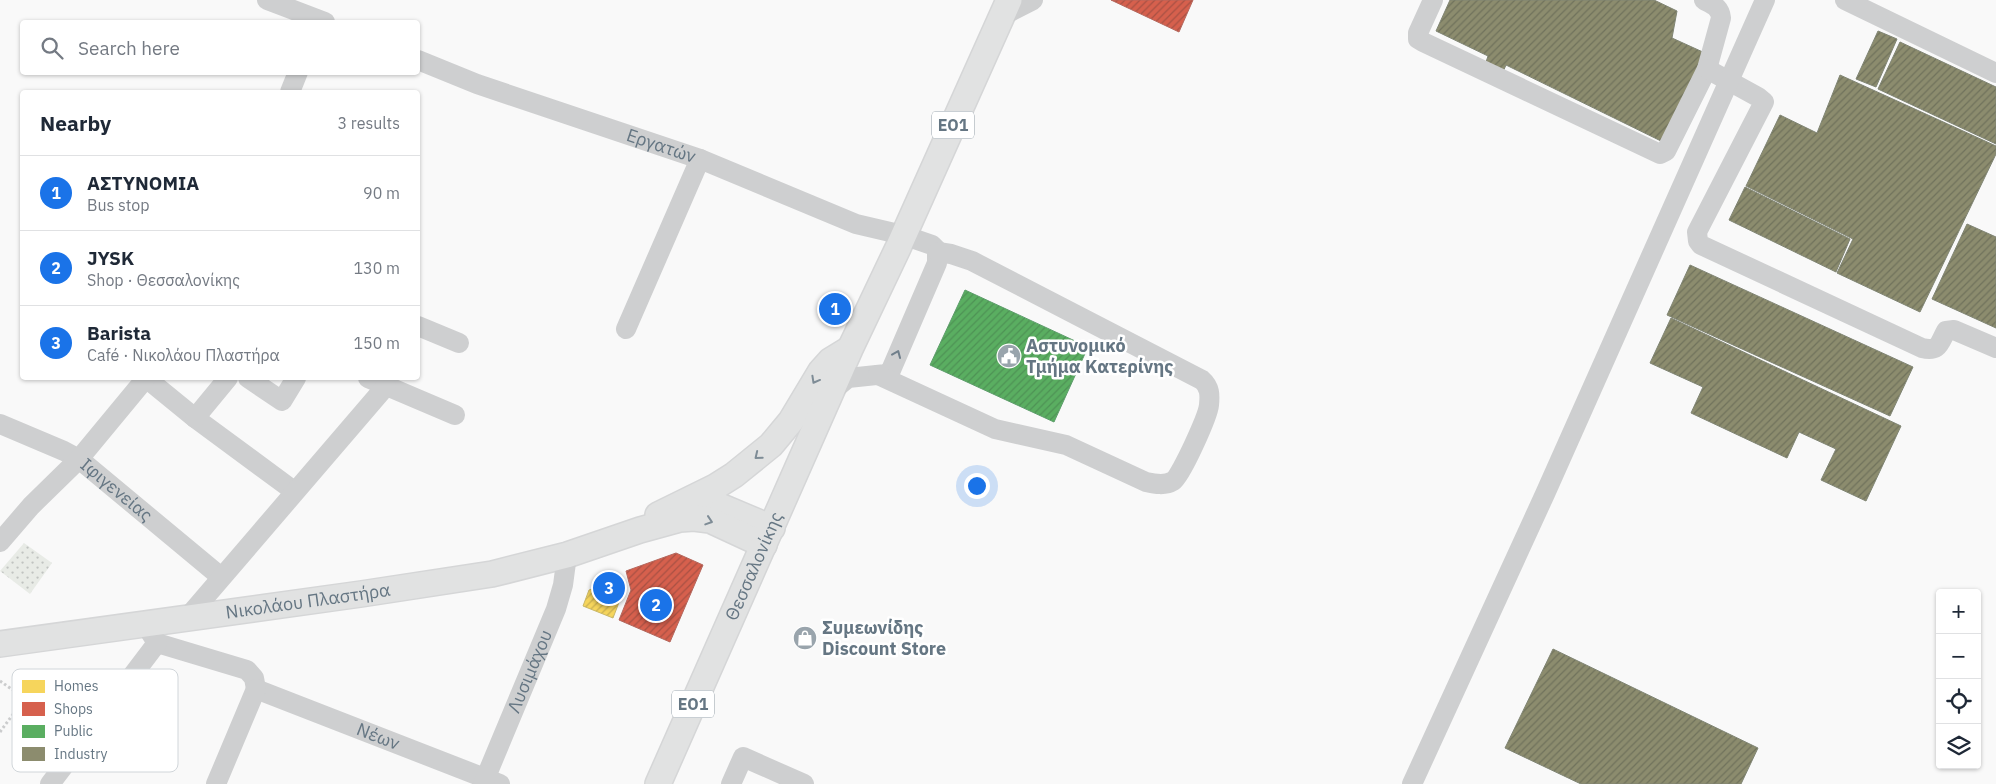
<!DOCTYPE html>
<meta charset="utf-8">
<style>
body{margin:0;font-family:"IBM Plex Sans",sans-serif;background:#f2f2f3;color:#1f2937}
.controls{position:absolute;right:15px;bottom:15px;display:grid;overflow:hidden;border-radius:5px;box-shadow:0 1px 4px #0004}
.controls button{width:45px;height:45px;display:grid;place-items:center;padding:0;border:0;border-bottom:1px solid #e0e1e3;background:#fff;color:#1f2937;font:25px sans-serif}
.you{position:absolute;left:976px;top:485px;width:18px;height:18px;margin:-12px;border:4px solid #fff;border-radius:50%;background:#1a73e8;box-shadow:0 0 0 8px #1a73e833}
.badge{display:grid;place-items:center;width:32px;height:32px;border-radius:50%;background:#1a73e8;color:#fff;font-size:16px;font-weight:700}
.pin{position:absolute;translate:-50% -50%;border:2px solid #fff;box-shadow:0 1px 5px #0006}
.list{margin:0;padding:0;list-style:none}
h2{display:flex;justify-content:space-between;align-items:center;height:65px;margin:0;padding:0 20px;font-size:21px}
h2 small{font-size:16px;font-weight:400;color:#747a83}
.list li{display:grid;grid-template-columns:32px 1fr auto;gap:15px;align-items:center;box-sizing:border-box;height:75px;padding:0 20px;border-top:1px solid #e0e1e3}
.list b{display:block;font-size:19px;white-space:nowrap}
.list p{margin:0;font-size:16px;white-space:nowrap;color:#747a83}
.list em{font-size:16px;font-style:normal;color:#747a83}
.icon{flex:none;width:28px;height:28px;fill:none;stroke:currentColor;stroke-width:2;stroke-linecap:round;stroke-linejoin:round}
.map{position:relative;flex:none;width:1996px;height:784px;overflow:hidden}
.search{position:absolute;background:#fff;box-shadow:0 1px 4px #0004;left:20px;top:20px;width:400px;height:55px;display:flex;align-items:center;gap:12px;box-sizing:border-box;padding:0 18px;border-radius:5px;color:#747a83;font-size:19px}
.panel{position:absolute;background:#fff;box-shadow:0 1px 4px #0004;left:20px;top:90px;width:400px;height:290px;border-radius:5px}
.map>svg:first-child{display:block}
.park{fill:url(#park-dots)}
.homes{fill:url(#homes-hatch);stroke:#cab868}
.shops{fill:url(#shops-hatch);stroke:#b4675d}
.public{fill:url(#public-hatch);stroke:#5d9d6b}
.industry{fill:url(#industry-hatch);stroke:#808574}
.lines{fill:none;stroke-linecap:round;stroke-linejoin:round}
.major-casing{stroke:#d5d6d7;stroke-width:28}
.path{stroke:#cbcccd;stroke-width:3;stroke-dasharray:2.5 2.5;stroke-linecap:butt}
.minor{stroke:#cecfd0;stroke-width:20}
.major{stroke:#e1e2e2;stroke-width:25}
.oneway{stroke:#707f8b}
.oneway2{stroke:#7e8c96}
.labels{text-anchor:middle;stroke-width:5;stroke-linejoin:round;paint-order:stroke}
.shield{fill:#fff;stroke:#939fa8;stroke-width:1}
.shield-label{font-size:16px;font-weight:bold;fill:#657683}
.street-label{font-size:18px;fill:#657683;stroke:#fff}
.poi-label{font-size:18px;font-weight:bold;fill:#657683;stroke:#fff;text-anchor:start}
.key{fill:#fff;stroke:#d1d6da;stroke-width:1}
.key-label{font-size:14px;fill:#657683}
</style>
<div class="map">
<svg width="1996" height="784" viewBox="0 0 1996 784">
<defs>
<pattern id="park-dots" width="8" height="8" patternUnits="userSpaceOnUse" patternTransform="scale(1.25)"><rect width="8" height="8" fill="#e8ebe6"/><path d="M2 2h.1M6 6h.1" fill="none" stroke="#c0c3c0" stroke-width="1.8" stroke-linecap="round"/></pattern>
<pattern id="homes-hatch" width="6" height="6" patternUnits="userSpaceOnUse" patternTransform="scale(1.25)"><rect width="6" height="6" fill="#f6d55c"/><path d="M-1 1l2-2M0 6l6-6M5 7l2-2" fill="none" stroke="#cbb151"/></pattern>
<pattern id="shops-hatch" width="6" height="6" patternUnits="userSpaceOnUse" patternTransform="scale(1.25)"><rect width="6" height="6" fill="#d6604d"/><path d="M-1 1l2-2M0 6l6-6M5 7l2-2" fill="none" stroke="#a85144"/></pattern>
<pattern id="public-hatch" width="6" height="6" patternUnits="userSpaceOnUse" patternTransform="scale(1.25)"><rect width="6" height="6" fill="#5aae61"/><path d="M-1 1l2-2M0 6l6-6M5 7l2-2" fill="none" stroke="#4e9255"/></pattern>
<pattern id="industry-hatch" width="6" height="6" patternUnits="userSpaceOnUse" patternTransform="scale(1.25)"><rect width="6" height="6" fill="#8c8c6e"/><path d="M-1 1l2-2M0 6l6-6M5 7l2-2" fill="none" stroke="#70725c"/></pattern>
</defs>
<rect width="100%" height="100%" fill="#f9f9f9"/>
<path class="park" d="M 24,543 L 52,563 L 30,594 L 0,571 Z"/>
<path class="homes" d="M 611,582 L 621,597 L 613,618 L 583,606 L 589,590 Z"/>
<path class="shops" d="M 1111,0 L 1193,0 L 1179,32 Z
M 676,553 L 703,565 L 670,642 L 619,620 L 631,590 L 626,571 Z"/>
<path class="public" d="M 965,290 L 1088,347 L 1054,422 L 930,365 Z"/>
<path class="industry" d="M 1450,0 L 1654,0 L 1677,11 L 1672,38 L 1705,53 L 1663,142 L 1506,65 L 1502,74 L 1485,65 L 1488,56 L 1436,31 Z
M 1878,31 L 1897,39 L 1876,87 L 1856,79 Z
M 1900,42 L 1996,87 L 1996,144 L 1878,89 Z
M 1840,75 L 1996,146 L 1996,154 L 1920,312 L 1837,273 L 1853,239 L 1746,186 L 1780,115 L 1817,133 Z
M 1745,187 L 1850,239 L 1836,272 L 1729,220 Z
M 1967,224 L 1996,237 L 1996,328 L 1932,299 Z
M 1690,265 L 1913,367 L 1890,416 L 1667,315 Z
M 1671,318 L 1901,426 L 1866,501 L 1821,480 L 1836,449 L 1799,432 L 1787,458 L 1691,413 L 1703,387 L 1650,363 Z
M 1553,649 L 1758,748 L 1741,784 L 1581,784 L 1505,748 Z"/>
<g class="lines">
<g class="major-casing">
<g id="major">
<path d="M 702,500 L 710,502 L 772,528"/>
<path d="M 658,515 L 715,487 L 734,475 L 771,445 L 791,421 L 821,371 L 830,361 L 848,350"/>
<path id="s5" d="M 0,644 L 361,594 L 492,574 L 567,555 L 640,530 L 680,519 L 694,518 L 710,520 L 764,545"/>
<path id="s6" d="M 658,784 L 850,349 L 898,248 L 1009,0"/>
</g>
</g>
<path class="path" d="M 0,681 L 70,730
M 0,732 L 25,698"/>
<g class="minor">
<path d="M 267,0 L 325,22"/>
<path d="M 1433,0 L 1418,33 L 1418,39 L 1423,42 L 1660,154 L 1666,151 L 1707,69 L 1721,18 C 1720,7 1713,5 1704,0"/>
<path d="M 1845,0 L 1996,73"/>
<path d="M 1002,16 L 1033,0"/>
<path id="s1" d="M 418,60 L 477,84 L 700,159 L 856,224 L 903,235 L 932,245 L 937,250 L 937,263 L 891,370 L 886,374 L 848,378 L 831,392"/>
<path d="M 1707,69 L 1758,97 L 1764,102 L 1697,232 L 1698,241 L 1701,245 L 1922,348 C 1939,352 1939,344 1946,331 L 1954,330 L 1996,348"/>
<path d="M 290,92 L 298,72"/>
<path d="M 418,326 L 459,343"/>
<path d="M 626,329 L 700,159"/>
<path d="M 878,375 L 995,429 L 1066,445 L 1146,482 C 1155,484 1165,486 1173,481 C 1181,476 1208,416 1209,405 C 1210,395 1210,387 1202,380 L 972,261 L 951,254 L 938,252"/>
<path d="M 146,378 L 195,418 L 294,491"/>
<path d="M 248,378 L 282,401 L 296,378"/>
<path d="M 368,378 L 455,415"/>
<path d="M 195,418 L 228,378"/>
<path id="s2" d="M 0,424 L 64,451 L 79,459 L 221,577"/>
<path d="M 0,542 L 31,506 L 79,459 L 146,378"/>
<path d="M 187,618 L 386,386"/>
<path d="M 157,643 L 247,670 L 254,678 L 256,689"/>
<path id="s3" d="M 256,689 L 500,784"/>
<path d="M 50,784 L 157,643 L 145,624"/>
<path d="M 216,784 L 256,689"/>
<path id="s4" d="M 483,784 L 556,609 L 563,585 L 567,555"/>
<path d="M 731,784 L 743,757 L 804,784"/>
<path d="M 1412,784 L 1545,494 L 1765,0"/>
</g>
<use href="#major" class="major"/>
</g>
<defs><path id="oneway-chevron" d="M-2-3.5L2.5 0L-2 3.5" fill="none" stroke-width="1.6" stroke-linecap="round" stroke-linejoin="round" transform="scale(1.25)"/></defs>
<use class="oneway" href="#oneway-chevron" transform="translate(897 354) rotate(-67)"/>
<g class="oneway2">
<use href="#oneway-chevron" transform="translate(815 380) rotate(119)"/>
<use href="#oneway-chevron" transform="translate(758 456) rotate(141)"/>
<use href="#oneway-chevron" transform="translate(709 521) rotate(18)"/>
</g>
<defs>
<g id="civic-disc" transform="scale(1.25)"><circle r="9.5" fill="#99a4ac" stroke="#fff"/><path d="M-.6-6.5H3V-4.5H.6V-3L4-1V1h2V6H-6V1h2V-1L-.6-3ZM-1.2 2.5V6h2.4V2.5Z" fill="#fff"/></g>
<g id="shop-disc" transform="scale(1.25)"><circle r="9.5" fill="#99a4ac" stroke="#fff"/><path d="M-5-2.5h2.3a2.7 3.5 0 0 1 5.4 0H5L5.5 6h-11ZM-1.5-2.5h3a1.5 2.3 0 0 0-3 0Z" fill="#fff"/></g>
</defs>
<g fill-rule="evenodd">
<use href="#civic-disc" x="1009" y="356"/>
<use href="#shop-disc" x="805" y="638"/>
</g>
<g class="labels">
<g class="shield">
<rect x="932" y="111.5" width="42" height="27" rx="4"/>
<rect x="672" y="690.5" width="42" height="27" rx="4"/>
</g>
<g class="shield-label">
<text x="953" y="131">ΕΟ1</text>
<text x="693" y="710">ΕΟ1</text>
</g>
<g class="street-label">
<text dy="6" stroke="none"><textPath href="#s1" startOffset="258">Εργατών</textPath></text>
<text dy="6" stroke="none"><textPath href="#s2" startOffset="135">Ιφιγενείας</textPath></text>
<text dy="6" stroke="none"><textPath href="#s6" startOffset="238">Θεσσαλονίκης</textPath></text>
<text dy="6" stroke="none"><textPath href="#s5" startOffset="311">Νικολάου Πλαστήρα</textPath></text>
<text dy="6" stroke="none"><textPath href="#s4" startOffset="122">Λυσιμάχου</textPath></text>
<text dy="6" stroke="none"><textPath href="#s3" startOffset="131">Νέων</textPath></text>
</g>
<g class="poi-label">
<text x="1026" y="352">Αστυνομικό<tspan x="1026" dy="21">Τμήμα Κατερίνης</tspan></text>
<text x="822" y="634">Συμεωνίδης<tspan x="822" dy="21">Discount Store</tspan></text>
</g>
</g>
<rect x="12" y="669" width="166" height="103" rx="8" class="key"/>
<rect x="22" y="680" width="23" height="13" fill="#f6d55c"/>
<rect x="22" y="702" width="23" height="14" fill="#d6604d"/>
<rect x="22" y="725" width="23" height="13" fill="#5aae61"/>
<rect x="22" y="747" width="23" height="14" fill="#8c8c6e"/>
<g class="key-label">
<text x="54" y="691">Homes</text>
<text x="54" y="714">Shops</text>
<text x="54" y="736">Public</text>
<text x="54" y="759">Industry</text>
</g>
</svg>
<div class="controls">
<button>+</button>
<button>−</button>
<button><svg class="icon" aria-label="locate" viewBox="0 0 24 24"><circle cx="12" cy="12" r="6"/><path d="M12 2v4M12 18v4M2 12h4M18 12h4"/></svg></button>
<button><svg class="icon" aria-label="layers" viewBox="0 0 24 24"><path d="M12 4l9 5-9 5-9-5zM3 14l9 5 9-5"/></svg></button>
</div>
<div class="you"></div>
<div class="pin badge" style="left:835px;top:309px">1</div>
<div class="pin badge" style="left:656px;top:605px">2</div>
<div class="pin badge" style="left:609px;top:588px">3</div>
<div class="search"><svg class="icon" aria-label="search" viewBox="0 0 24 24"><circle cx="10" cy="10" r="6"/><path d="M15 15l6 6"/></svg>Search here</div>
<section class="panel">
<h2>Nearby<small>3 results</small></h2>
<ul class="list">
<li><span class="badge">1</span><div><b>ΑΣΤΥΝΟΜΙΑ</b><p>Bus stop</p></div><em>90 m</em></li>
<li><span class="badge">2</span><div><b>JYSK</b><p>Shop · Θεσσαλονίκης</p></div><em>130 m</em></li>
<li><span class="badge">3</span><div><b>Barista</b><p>Café · Νικολάου Πλαστήρα</p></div><em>150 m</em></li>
</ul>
</section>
</div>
